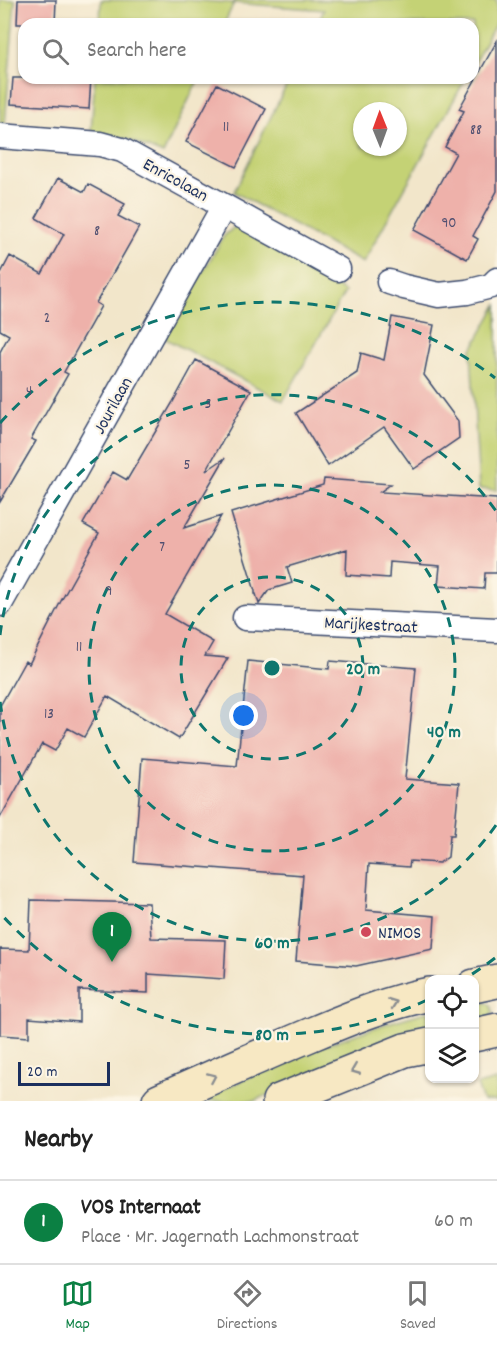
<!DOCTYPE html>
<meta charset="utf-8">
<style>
body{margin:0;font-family:Dekko,sans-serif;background:#f6f6f6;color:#222}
.controls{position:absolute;right:18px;bottom:18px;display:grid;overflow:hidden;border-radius:12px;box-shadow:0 2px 4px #0004}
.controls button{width:54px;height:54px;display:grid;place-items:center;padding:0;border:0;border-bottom:2px solid #e0e0e0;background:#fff;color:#222;font:30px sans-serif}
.compass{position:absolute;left:353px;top:102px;width:54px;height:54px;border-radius:50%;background:#fff;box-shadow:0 2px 4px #0004;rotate:359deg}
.scale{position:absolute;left:18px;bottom:15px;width:92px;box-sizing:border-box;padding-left:6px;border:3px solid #1b2f5e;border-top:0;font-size:16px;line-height:21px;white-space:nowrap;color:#1b2f5e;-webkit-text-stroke:4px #fcf5e5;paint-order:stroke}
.you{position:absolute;left:244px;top:716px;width:21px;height:21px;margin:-15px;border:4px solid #fff;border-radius:50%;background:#1a73e8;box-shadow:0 0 0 9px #1a73e833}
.badge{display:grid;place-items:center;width:39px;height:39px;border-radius:50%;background:#0b8043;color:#fff;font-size:20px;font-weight:700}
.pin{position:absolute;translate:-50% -50px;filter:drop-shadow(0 2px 3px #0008)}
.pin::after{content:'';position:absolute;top:32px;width:21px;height:18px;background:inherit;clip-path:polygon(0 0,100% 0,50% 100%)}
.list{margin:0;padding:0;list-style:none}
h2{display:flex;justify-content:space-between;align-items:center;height:78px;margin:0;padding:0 24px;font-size:26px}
h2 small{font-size:20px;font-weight:400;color:#767676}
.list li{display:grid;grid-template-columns:39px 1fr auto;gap:18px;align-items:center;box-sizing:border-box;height:84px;padding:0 24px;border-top:2px solid #e0e0e0}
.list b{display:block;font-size:22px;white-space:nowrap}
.list p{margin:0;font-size:20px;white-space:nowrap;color:#767676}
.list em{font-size:20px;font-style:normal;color:#767676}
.icon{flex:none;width:33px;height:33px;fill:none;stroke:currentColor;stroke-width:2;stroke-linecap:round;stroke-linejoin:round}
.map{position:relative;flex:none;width:497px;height:1101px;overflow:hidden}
.search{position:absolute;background:#fff;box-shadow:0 2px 4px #0004;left:18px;right:18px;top:18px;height:66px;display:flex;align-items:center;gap:15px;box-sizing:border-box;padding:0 21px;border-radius:18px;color:#767676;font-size:22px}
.sheet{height:162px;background:#fff}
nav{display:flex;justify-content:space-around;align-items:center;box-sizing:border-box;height:84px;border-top:2px solid #e0e0e0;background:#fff;font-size:16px;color:#767676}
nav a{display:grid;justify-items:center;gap:3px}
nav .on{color:#0b8043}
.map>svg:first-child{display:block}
.green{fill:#c4d274;stroke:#708069;stroke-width:1.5;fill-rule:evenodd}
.building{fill:#eeb1aa}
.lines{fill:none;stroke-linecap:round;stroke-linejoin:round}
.minor-casing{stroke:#3b4a6e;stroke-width:27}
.secondary-casing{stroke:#3b4a6e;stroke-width:36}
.minor{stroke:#fff;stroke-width:24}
.secondary{stroke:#f7e8c3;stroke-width:33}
.oneway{stroke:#898c90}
.ring{fill:none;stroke:#0f766e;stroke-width:3;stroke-dasharray:10 8}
.poi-dot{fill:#d1495b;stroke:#fcf5e5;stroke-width:2}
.labels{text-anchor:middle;stroke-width:4.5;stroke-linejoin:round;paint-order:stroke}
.number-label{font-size:15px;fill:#505071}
.street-label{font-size:18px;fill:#1b2f5e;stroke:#fcf5e5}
.poi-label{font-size:18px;fill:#1b2f5e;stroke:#fcf5e5;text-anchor:start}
.centre{fill:#0f766e;stroke:#fcf5e5;stroke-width:3}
.ring-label{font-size:18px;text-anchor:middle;font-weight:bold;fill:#0f766e;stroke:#fcf5e5;stroke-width:4.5;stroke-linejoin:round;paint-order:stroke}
</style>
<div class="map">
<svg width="497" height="1101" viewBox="0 0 497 1101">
<rect width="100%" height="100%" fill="#fcf5e5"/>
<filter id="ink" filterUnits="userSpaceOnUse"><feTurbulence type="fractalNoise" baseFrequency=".0167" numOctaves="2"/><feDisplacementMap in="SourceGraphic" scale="12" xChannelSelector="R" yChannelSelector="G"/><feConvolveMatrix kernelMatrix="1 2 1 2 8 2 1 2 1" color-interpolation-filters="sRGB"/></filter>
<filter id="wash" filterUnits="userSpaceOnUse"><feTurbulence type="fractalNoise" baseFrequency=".008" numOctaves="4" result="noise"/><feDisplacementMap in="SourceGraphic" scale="24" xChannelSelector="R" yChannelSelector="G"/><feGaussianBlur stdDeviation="1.35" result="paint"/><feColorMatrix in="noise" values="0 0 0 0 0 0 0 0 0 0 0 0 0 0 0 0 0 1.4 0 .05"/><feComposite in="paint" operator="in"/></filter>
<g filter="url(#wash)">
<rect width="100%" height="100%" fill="#f2e6ca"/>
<path class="green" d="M 0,0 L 15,0 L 5,124 L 0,123 Z
M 101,0 L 184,0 L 234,3 L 234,0 L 497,0 L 497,21 L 473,65 L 473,24 L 317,24 L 324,10 L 234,3 L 224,24 L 100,24 Z
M 95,78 L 199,78 L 163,154 L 127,139 L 91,132 Z
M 290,78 L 466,78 L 363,263 L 234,192 ZM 362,111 L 398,111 L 398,147 L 362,147 Z
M 242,226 L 251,229 L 345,292 L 283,401 L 164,338 L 224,236 L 233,228 Z
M 497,305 L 497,490 L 479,489 L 471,351 Z
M 479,1000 C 488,1003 492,1004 493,1014 L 475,1026 L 475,1001 Z
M 429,1011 L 429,1036 L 291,1084 L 254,1101 L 197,1101 L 302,1053 L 388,1023 Z
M 497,1080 L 497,1101 L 483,1101 L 477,1085 Z"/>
<g id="blocks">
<path class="building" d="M 18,0 L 56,0 L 55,24 L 17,24 Z
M 497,41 L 497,191 L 473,236 L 478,239 L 467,259 L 414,230 L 456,153 L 445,147 L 464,111 L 459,109 Z
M 13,78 L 91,78 L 89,109 L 11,104 Z
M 217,84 L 266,109 L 236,167 L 186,142 Z
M 58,178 L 84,192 L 88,184 L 125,204 L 118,216 L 139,227 L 96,303 L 101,306 L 64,372 L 68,374 L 31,439 L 36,441 L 0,502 L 0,352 L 9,335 L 0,330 L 0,275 L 10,256 L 42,274 L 64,234 L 36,218 Z
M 392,317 L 434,325 L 424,375 L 458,421 L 459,438 L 414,469 L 384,427 L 328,466 L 296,413 L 357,373 L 361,353 L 384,360 Z
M 196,360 L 251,390 L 206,471 L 225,458 L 184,528 L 221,516 L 165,614 L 213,642 L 205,656 L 228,658 L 179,739 L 107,696 L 84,737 L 68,728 L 55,751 L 42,744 L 0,818 L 0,706 L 25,661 L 29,664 L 61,601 L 99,533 L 83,524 L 113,472 L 127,480 L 173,402 Z
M 324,479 L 391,484 L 380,492 L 497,499 L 497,573 L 485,573 L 484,589 L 438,586 L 440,566 L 390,562 L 389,578 L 346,575 L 347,549 L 287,567 L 292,583 L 269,590 L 259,604 L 256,594 L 255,594 L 255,591 L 231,513 L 323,485 Z
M 248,661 L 329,669 L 330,661 L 416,668 L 405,779 L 459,783 L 454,835 L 450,835 L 448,857 L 439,863 L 410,861 L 409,867 L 369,864 L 366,910 L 435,916 L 433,949 L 356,966 L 296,961 L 303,875 L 134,862 L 142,758 L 237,766 Z
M 31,900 L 149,903 L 151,938 L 226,940 L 224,979 L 148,974 L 148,993 L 79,990 L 79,1022 L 29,1018 L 29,1037 L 0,1035 L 0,949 L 29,950 Z"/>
</g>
</g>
<g filter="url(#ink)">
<use href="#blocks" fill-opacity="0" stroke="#3b4a6e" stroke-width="1.5"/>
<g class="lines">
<g class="minor-casing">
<path id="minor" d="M 0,136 L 100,144 L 122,150 L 338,269
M 389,282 L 404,287 L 439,295 L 467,292 L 491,286 L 497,280
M 0,604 L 224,206
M 245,618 L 497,630"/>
</g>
<g class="secondary-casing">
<path id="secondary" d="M 474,986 L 497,981
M 474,1035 L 497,1030
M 159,1101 C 210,1078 260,1056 312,1034 C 350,1018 389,1002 430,994
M 279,1101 L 405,1050 L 430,1045"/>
</g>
<use href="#minor" class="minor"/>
<use href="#secondary" class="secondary"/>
</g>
<defs><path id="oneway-chevron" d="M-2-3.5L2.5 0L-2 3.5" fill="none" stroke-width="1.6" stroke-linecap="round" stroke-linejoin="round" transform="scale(1.5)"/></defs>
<g class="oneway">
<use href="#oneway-chevron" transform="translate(393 1003) rotate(-20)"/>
<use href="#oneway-chevron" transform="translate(355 1070) rotate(158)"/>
<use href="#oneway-chevron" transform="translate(212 1077) rotate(-24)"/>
</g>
</g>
<g class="ring">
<circle cx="272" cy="668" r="91"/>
<circle cx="272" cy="668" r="183"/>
<path d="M496 825A274 274 0 0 1 0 701M0 635A274 274 0 0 1 496 511"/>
<path d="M495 958A366 366 0 0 1 466 978M427 1000A366 366 0 0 1 0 913M0 423A366 366 0 0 1 495 378"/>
</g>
<circle class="poi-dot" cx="366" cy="932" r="6"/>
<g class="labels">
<g class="number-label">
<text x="226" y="131">11</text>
<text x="476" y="134">88</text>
<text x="449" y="227">90</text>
<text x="97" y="235">8</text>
<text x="47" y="322">2</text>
<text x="29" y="395">4</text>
<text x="208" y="408">3</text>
<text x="187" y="469">5</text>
<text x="162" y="551">7</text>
<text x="109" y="595">9</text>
<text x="79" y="651">11</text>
<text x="49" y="718">13</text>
</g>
<g class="street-label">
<text transform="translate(176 179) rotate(29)" y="6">Enricolaan</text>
<text transform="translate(112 405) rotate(-61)" y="6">Jourilaan</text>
<text transform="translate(371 624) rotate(3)" y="6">Marijkestraat</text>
</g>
<g class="poi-label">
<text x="378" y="938">NIMOS</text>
</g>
</g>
<circle cx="272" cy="668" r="9" class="centre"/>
<g class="ring-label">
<text x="363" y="674">20 m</text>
<text x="444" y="737">40 m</text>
<text x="272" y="948">60 m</text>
<text x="272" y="1040">80 m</text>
</g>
</svg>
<div class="controls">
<button><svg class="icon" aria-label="locate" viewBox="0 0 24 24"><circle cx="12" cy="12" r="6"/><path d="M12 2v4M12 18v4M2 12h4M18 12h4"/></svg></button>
<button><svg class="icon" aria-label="layers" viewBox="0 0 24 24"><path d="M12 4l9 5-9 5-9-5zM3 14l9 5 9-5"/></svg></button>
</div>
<svg class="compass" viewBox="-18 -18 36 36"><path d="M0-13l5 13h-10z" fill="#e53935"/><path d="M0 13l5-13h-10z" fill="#767676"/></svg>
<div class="scale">20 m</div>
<div class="you"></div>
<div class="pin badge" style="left:112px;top:962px">1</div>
<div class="search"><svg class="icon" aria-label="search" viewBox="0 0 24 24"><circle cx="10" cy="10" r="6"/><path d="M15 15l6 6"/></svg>Search here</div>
</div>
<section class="sheet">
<h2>Nearby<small></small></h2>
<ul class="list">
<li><span class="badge">1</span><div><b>VOS Internaat</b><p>Place · Mr. Jagernath Lachmonstraat</p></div><em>60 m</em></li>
</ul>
</section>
<nav>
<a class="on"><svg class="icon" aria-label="map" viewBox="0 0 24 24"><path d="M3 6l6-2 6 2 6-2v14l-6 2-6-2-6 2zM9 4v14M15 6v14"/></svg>Map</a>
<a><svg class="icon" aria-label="directions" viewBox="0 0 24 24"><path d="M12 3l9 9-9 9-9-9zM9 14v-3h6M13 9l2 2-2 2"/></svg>Directions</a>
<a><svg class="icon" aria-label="saved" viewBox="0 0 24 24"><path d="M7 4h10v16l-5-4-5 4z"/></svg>Saved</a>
</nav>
